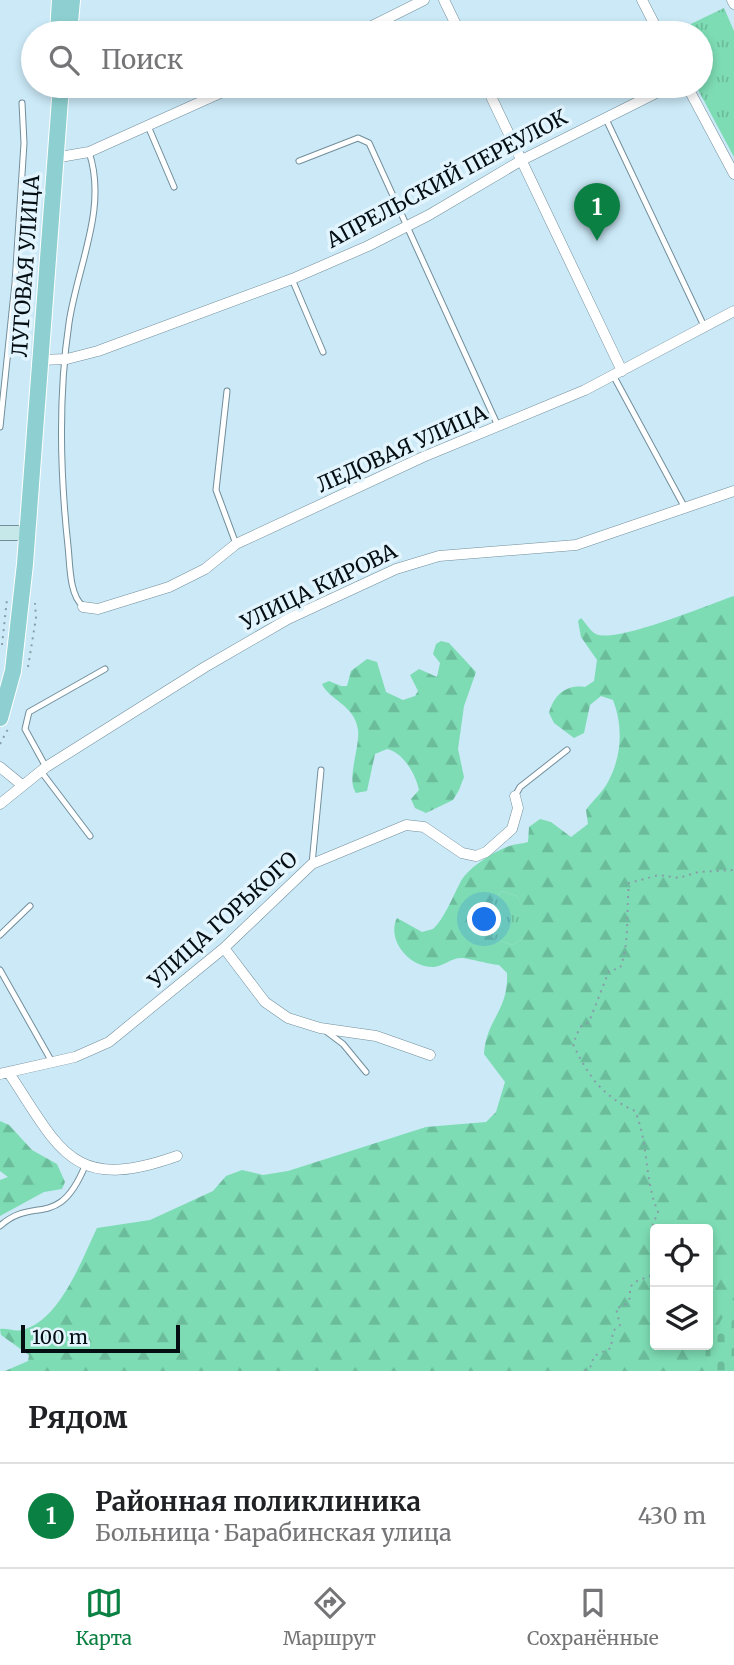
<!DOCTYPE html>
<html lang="ru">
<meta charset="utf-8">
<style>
body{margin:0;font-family:Merriweather,serif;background:#f2f2f2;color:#202124}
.controls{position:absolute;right:21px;bottom:21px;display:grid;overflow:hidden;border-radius:7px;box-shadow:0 4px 10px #0003}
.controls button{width:63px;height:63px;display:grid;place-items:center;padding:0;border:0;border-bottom:2px solid #e0e0e0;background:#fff;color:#202124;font:35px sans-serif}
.scale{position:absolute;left:21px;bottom:18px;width:159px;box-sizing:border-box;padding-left:7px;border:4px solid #050f13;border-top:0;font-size:19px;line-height:24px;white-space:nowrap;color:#050f13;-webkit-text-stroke:5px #e2f4fd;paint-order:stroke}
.you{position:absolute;left:485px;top:920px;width:24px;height:24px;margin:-18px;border:5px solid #fff;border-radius:50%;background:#1a73e8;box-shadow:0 0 0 10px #1a73e833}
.badge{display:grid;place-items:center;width:46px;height:46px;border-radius:50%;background:#0b8043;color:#fff;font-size:23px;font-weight:700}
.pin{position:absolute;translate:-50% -58px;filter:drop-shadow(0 2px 4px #0008)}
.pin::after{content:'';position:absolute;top:37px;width:24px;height:21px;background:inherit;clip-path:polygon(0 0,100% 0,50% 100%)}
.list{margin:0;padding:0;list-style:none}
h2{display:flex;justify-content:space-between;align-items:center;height:91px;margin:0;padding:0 28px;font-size:30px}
h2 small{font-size:23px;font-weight:400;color:#757577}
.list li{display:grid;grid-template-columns:46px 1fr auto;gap:21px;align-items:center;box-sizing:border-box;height:105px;padding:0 28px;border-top:2px solid #e0e0e0}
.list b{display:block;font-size:26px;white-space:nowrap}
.list p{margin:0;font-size:23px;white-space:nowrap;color:#757577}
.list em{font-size:23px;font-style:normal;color:#757577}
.icon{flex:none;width:38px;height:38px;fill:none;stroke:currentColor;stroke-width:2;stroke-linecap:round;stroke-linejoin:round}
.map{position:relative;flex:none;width:734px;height:1371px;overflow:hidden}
.search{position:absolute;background:#fff;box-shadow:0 4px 10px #0003;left:21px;right:21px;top:21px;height:77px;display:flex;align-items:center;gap:18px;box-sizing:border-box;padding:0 24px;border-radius:38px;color:#757577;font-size:26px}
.sheet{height:196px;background:#fff}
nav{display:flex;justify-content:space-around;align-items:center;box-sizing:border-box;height:98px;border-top:2px solid #e0e0e0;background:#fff;font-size:19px;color:#757577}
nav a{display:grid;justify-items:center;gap:4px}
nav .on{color:#0b8043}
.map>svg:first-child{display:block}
.grass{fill:url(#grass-tufts)}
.forest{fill:url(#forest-firs);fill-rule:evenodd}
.cemetery{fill:url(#cemetery-stones)}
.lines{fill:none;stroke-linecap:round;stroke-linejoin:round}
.lane-casing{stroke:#728e9b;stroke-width:7}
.street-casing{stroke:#728e9b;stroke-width:11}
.secondary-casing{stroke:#728e9b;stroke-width:16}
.primary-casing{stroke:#fff;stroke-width:18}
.path{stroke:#879ea9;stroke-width:2;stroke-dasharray:2 5;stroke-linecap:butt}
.lane{stroke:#fff;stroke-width:5}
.street{stroke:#fff;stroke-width:10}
.secondary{stroke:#c7e8e8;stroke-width:14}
.primary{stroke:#8ed0d1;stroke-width:16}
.labels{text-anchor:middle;stroke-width:7;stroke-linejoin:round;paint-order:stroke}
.street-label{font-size:21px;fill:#050f13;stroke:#e2f4fd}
</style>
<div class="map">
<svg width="734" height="1371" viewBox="0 0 734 1371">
<defs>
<pattern id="grass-tufts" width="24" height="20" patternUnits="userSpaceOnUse" patternTransform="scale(1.75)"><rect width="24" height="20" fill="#7ddcb4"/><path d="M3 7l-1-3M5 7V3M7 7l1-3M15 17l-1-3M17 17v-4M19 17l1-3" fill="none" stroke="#6bbc9a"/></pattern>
<pattern id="forest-firs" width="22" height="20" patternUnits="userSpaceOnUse" patternTransform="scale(1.75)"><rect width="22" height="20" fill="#7ddcb4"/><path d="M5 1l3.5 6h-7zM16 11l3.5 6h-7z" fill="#6bbc9a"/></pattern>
<pattern id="cemetery-stones" width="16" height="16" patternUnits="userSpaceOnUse" patternTransform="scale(1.75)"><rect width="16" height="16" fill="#7ddcb4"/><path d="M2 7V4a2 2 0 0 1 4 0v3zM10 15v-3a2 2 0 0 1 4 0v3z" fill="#6bbc9a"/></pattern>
</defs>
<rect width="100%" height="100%" fill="#cbe9f7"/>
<path class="grass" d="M 724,8 L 734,31 L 734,157 L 696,86 L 701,86 L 701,33 L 672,33 Z
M 502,891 L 517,896 L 533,925 L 521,940 L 512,945 L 493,938 L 479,923 L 479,916 Z"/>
<path class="forest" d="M 734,596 L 734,1371 L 5,1371 L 28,1361 L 29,1355 L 1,1335 L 0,1329 C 8,1328 15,1332 21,1330 C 59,1323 82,1259 97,1228 L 150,1220 L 213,1191 L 226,1176 L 242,1170 L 263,1175 L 288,1171 L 426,1127 L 486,1122 L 496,1112 L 505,1082 L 484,1054 C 486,1019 509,1011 507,973 L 499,965 C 488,964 468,958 461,958 C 452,958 443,966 434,967 C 410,968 386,940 397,918 L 422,932 L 433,929 C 444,919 453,896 460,883 C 466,869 493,852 507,847 C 513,844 521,844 528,842 L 529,827 L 540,819 L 551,822 L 571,837 L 588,824 L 586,810 C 593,800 604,791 609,780 C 622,755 623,725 613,700 L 601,696 L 590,705 L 584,733 L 574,738 L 554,723 L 549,713 C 554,695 566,684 585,687 L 594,681 L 597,660 L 581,637 L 578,621 L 581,618 C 586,623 590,631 596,634 C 615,644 710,604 734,596 ZM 502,891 L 517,896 L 532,925 L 521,940 L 512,945 L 493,938 L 479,923 L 479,916 ZM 655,1229 L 708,1229 L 708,1345 L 655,1345 Z
M 441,641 L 449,643 L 476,672 L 464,706 L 458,749 L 464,777 L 459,790 L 453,800 L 426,813 L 415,808 L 411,799 L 419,790 C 416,775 403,752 387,749 L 375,754 L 367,791 L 356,793 C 346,780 360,748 358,730 C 355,705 329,700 322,684 L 329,681 L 341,686 L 347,686 L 351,671 L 367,659 L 377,662 L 386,692 L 403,700 L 415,696 L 418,691 L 410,675 L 419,669 L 437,677 L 440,663 L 433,654 L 436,644 Z
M 0,1121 L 9,1125 L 32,1150 L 57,1164 L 65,1182 L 62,1189 L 44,1192 L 0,1216 L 0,1180 L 8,1177 L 0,1171 Z"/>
<path class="cemetery" d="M 734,1297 L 734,1371 L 704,1371 L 706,1348 Z"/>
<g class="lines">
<g class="lane-casing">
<path id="lane" d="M 605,117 L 704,326
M 148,126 L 174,187
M 299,161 L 358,138 L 369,143 L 498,426
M 292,279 L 323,352
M 613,375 L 685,508
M 227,391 L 216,490 L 236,544
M 0,427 L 15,283 L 24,143 L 22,103
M 83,606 C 69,595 70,563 68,546 C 60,472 58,397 69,323 C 77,267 108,208 89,152
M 46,767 L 25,729 L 29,712 L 105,669
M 40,770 L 90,836
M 515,796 L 520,787 L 567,750
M 312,864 L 321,770
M 0,935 L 30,906
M 0,970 L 52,1062
M 327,1032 L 343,1044 L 366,1072
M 0,1226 C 34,1195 58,1231 85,1166"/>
</g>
<g class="street-casing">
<path id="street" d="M 444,0 L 460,33
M 642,0 L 659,33
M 732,0 L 734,4
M 358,33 L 424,0
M 486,86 L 622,371
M 687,86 L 734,174
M 54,158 L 89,152 L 236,86
M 40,360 L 67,359 L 98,351 L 292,279 L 368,246 L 429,215 L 522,160 L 670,86
M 83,607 L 98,609 L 169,587 L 205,569 L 236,544 L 423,457 L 585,390 L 734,311
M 0,767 L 22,785
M 0,804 L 46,767 L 205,667 L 288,619 L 396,569 L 439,556 L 576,545 L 734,491
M 224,948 L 265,1002 L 288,1018 L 320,1028 L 376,1036 L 430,1055
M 9,1073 C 61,1152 73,1193 177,1156
M 0,1074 L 75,1057 L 109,1042 L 224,948 L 312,864 L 406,825 L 424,827 L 462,853 L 476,856 L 486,852 L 512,829 L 518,808 L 515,796"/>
</g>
<g class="secondary-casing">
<path id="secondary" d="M 0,533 L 28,533"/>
</g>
<g class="primary-casing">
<path id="primary" d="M 58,33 L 60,0
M 69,33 L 72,0
M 0,718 L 13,671 L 25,564 L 61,86"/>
</g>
<path class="path" d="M 2,645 L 7,599
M 28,667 L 36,618 L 35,603
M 0,744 L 8,729
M 655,1246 L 651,1229 L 658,1212 C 644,1179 649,1144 635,1111 C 602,1096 588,1076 573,1044 L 580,1027 L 589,1022 L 609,971 L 620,968 C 630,944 626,911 629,883 L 659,875 L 679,878 L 698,872 L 734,870
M 584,1371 L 591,1366 L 594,1356 L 611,1348 L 613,1331 L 620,1325 L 616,1308 L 624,1306 L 630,1298 L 630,1287 L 637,1281 L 655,1274"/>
<use href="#lane" class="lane"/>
<use href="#street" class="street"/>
<use href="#secondary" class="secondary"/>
<use href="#primary" class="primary"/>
</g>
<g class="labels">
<g class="street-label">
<text transform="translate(447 179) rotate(-28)" y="7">АПРЕЛЬСКИЙ ПЕРЕУЛОК</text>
<text transform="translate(26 266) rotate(-86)" y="7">ЛУГОВАЯ УЛИЦА</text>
<text transform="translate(402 449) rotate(-24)" y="7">ЛЕДОВАЯ УЛИЦА</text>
<text transform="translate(319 587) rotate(-26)" y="7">УЛИЦА КИРОВА</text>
<text transform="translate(223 920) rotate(-42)" y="7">УЛИЦА ГОРЬКОГО</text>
</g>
</g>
</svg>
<div class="controls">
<button><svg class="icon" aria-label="locate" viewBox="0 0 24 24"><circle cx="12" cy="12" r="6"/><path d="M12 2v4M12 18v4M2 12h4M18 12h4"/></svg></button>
<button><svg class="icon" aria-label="layers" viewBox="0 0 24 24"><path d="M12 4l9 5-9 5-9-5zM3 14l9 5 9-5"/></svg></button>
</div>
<div class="scale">100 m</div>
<div class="you"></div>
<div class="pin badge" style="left:597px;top:241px">1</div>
<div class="search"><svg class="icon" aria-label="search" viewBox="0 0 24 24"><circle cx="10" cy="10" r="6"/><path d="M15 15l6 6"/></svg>Поиск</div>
</div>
<section class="sheet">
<h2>Рядом<small></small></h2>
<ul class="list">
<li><span class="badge">1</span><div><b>Районная поликлиника</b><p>Больница · Барабинская улица</p></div><em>430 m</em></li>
</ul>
</section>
<nav>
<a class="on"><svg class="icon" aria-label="map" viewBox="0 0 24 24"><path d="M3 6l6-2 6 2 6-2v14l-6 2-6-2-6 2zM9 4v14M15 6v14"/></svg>Карта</a>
<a><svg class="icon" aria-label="directions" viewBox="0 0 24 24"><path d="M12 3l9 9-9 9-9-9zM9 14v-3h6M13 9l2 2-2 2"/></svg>Маршрут</a>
<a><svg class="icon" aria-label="saved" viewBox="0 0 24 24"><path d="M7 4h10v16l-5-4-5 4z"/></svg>Сохранённые</a>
</nav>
